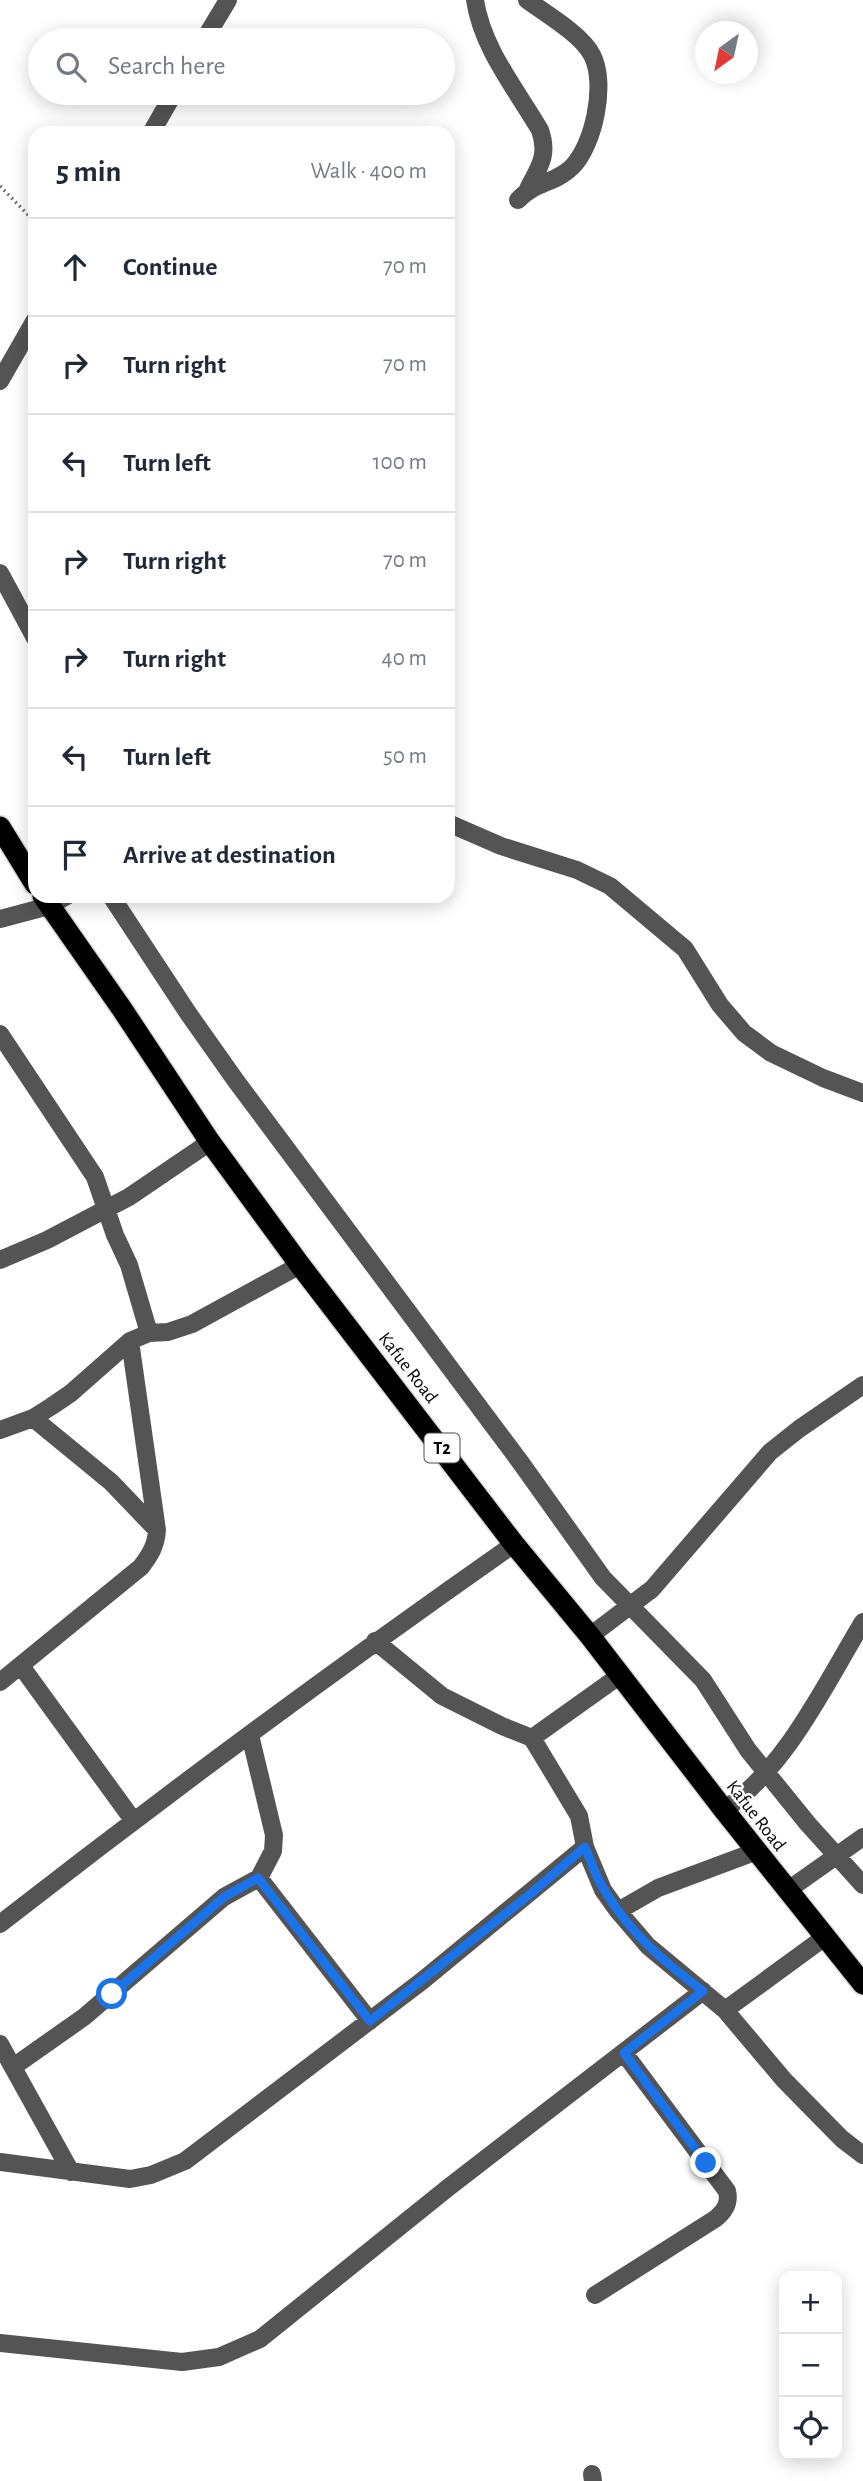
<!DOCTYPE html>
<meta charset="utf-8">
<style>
body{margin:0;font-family:"Alegreya Sans",sans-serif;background:#f6f6f7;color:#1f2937}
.controls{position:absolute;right:21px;bottom:21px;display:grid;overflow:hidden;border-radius:14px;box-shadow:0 4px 18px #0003}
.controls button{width:63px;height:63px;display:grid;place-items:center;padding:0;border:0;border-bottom:2px solid #e0e1e3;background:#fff;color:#1f2937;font:35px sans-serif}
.compass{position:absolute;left:695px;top:21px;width:63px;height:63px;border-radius:50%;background:#fff;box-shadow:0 4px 18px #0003;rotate:213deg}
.stop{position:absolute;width:21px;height:21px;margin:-16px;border:5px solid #1a73e8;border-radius:50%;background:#fff}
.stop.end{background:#1a73e8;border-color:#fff;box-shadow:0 2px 7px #0008}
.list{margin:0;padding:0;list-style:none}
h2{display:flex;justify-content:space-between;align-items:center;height:91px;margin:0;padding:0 28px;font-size:30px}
h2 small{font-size:23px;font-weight:400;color:#747a83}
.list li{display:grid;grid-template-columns:46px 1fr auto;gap:21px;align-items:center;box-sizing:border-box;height:98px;padding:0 28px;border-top:2px solid #e0e1e3}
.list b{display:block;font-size:26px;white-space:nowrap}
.list em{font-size:23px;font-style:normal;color:#747a83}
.icon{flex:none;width:38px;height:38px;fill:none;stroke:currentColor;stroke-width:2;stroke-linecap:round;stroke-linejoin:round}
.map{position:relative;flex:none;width:863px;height:2481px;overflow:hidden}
.search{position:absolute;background:#fff;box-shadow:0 4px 18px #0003;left:28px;top:28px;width:427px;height:77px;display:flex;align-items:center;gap:18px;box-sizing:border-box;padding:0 24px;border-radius:38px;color:#747a83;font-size:26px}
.panel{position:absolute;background:#fff;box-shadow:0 4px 18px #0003;left:28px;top:126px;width:427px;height:777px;border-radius:21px}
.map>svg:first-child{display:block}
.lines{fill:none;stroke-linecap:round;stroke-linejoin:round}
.highway-casing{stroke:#dbdbdb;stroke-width:24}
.path{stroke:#767676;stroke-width:3.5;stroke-dasharray:2 3.5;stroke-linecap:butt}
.minor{stroke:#545454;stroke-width:18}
.highway{stroke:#000;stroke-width:21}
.route{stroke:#1a73e8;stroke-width:9}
.labels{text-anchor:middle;stroke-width:5;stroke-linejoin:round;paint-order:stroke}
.shield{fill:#fff;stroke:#4c4c4c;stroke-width:2}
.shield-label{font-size:18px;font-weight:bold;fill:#000}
.street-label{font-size:19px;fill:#000;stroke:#fff}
</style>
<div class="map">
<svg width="863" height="2481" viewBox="0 0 863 2481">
<rect width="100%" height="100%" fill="#fff"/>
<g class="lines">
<g class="highway-casing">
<path id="highway" d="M 0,827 L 35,884
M 43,896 L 122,1009 L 210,1142 L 300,1265 L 514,1544 L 590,1636 L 724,1810 L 863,1984"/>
</g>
<path class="path" d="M 0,186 L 35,222"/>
<path class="minor" d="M 475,0 C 482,48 516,89 540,130 C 549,156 539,167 528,189
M 204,40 L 228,0
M 151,133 L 174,93
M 518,200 C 534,182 556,183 572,167 C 594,145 607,83 592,55 C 582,35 545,13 527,0
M 0,381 L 35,320
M 0,573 L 35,638
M 448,823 L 501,846 L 577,870 L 610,886 L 685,949 L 720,1005 L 744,1033 L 771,1053 L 823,1078 L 863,1093
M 111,896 L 188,1013 L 236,1081 L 521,1463 L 603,1578 L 703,1680 L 748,1750 L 808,1824 L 863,1885
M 0,919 L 49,906 L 67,896
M 0,1034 L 95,1177 L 115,1235 L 129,1265 L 149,1333
M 0,1260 L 47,1240 L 129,1197 L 210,1142
M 130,1341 L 157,1530
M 0,1430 L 33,1418 L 52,1406 L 71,1393 L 130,1341 L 149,1333 L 168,1332 L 192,1324 L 300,1265
M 590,1636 L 652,1589 L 770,1452 L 799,1429 L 863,1385
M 375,1641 L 442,1696 L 502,1726 L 532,1738
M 21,1666 L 133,1820
M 619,1676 L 532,1738 L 579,1816 L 585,1847 L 603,1890 L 618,1911 L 648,1946 L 725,2010 L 784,2080 L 842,2139 L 863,2155
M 0,1682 L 141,1567 C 150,1555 156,1546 157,1530 L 111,1482 L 33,1418
M 250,1735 L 274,1835 L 273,1851 L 259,1878
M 724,1810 C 788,1765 823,1688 863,1622
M 788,1890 L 863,1837
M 618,1911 L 658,1888 L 757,1851
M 0,1924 C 168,1793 340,1666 514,1544
M 725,2010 L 825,1937
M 0,2044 L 71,2172
M 13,2067 L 84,2017 L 224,1897 L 259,1878 L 370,2021
M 0,2162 L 130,2179 L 151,2175 L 185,2161 L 422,1981 L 585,1847
M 595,2295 L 715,2219 C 725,2211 730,2203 727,2191 L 624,2053
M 0,2343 L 182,2362 L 219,2357 L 260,2339 L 449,2187 L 703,1991
M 592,2474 L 593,2481"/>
<use href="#highway" class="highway"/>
</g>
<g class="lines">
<path class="route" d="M 112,1994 L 224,1897 L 258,1878 L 370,2021 L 529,1895 L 585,1847 C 591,1861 596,1878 605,1891 C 629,1932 665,1963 703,1991 L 624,2053 L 706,2163"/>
</g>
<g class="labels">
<rect class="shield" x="424.5" y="1433.5" width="35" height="29" rx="5"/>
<g class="shield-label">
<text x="442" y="1454">T2</text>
</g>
<g class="street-label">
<text transform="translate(409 1367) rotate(52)" y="7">Kafue Road</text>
<text transform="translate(757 1815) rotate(52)" y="7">Kafue Road</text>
</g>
</g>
</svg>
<div class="controls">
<button>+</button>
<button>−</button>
<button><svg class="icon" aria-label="locate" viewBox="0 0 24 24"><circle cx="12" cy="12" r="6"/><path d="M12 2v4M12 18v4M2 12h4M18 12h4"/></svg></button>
</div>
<svg class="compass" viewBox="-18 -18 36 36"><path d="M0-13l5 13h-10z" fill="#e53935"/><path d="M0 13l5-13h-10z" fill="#747a83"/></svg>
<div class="stop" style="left:112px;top:1994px"></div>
<div class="stop end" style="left:706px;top:2163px"></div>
<div class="search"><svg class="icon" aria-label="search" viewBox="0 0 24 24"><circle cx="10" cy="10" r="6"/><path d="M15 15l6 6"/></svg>Search here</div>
<section class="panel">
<h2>5 min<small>Walk · 400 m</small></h2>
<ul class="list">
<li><svg class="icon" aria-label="ahead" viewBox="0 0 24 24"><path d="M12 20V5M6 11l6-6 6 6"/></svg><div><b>Continue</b></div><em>70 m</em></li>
<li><svg class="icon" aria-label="right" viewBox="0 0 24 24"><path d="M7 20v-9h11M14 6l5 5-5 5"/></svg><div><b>Turn right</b></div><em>70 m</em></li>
<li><svg class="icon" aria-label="left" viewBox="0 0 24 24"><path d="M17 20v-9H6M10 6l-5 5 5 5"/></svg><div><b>Turn left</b></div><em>100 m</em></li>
<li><svg class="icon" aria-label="right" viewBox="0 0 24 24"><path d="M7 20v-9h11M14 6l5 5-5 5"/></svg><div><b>Turn right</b></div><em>70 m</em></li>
<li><svg class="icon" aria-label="right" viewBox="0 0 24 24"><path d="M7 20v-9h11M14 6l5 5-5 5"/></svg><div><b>Turn right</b></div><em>40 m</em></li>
<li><svg class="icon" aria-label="left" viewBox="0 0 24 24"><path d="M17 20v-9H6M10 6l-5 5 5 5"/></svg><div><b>Turn left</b></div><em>50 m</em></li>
<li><svg class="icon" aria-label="arrive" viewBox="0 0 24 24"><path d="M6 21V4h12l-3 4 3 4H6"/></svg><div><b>Arrive at destination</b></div></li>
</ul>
</section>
</div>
